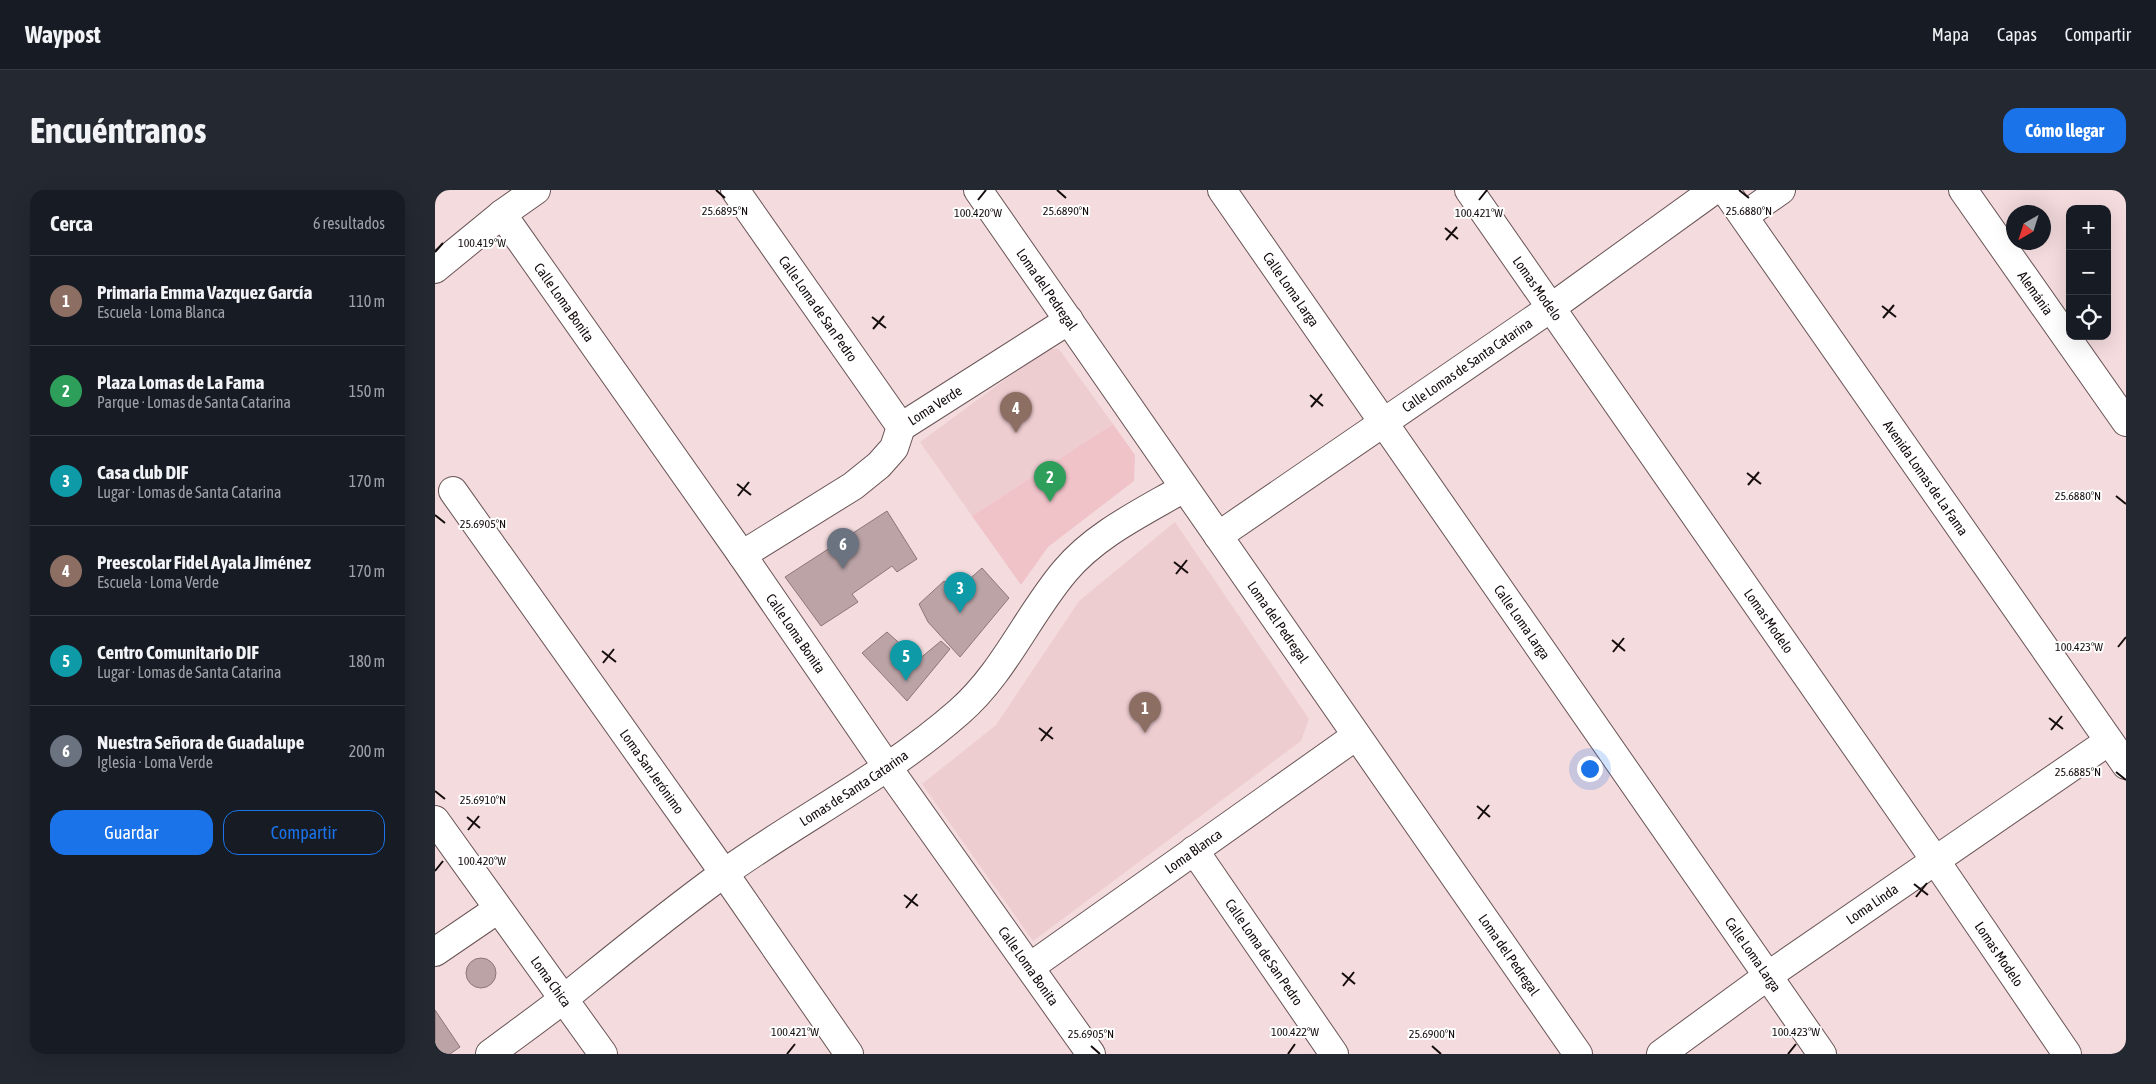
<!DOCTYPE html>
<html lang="es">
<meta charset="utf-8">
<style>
body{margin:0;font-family:"Asap Condensed",sans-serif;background:#242831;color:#f1f3f6}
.controls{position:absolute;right:15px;top:15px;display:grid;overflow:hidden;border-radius:10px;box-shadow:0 5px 20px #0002}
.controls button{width:45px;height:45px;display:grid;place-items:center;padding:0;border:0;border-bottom:1px solid #363941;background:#171b24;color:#f1f3f6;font:25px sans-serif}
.compass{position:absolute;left:1571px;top:15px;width:45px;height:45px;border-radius:50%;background:#171b24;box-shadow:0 5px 20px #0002;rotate:219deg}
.you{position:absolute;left:1154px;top:578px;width:18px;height:18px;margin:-12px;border:4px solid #fff;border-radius:50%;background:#1a73e8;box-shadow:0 0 0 8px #1a73e833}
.badge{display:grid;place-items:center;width:32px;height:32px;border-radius:50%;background:#1a73e8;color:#fff;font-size:16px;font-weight:700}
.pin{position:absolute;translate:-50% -41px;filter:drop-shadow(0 1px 2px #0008)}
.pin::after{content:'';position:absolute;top:26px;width:18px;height:15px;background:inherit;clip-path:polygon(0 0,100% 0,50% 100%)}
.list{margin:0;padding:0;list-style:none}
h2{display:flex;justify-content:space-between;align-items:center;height:65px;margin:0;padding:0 20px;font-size:21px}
h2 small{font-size:16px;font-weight:400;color:#9ea1a6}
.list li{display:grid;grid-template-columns:32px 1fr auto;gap:15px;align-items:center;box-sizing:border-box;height:90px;padding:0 20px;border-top:1px solid #363941}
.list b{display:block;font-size:19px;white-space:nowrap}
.list p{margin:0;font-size:16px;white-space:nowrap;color:#9ea1a6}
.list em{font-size:16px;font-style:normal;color:#9ea1a6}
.actions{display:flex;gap:10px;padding:15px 20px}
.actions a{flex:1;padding:11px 0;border:1px solid #1a73e8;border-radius:15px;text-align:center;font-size:18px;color:#1a73e8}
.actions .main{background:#1a73e8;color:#fff}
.icon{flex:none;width:28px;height:28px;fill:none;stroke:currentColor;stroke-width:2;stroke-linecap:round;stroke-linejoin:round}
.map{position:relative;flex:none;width:1691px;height:864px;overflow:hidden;border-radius:15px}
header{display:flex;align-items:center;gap:30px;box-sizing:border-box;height:70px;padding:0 25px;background:#171b24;border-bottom:1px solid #363941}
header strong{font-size:24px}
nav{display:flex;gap:28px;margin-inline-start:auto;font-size:18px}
.intro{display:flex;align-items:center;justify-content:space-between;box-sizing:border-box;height:120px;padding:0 30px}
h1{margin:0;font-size:35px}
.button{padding:12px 22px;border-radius:15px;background:#1a73e8;color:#fff;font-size:18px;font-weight:700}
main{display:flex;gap:30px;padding:0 30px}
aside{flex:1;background:#171b24;border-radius:15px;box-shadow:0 5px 20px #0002}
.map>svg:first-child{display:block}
.built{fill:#eecdd1}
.green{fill:#f0c3c9}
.building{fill:#bba3a6;stroke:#8d777a}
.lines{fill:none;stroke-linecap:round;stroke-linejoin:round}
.street-casing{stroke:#695456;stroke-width:30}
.street{stroke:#fff;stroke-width:28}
.ticks{fill:none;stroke:#140c0d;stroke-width:2}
.labels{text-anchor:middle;stroke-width:4;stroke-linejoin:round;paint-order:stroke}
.street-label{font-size:14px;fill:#140c0d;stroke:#fff}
.ticks-label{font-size:12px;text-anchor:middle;fill:#140c0d;stroke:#fff;stroke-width:4;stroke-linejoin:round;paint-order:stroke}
</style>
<header>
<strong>Waypost</strong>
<nav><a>Mapa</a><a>Capas</a><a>Compartir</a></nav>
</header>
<div class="intro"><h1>Encuéntranos</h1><a class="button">Cómo llegar</a></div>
<main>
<aside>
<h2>Cerca<small>6 resultados</small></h2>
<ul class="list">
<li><span class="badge" style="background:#8d6e63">1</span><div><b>Primaria Emma Vazquez García</b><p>Escuela · Loma Blanca</p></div><em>110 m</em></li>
<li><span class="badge" style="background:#2e9e5b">2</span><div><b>Plaza Lomas de La Fama</b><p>Parque · Lomas de Santa Catarina</p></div><em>150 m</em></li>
<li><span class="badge" style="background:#0f9aa8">3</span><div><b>Casa club DIF</b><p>Lugar · Lomas de Santa Catarina</p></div><em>170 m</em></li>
<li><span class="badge" style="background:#8d6e63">4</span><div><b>Preescolar Fidel Ayala Jiménez</b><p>Escuela · Loma Verde</p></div><em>170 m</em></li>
<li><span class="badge" style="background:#0f9aa8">5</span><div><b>Centro Comunitario DIF</b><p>Lugar · Lomas de Santa Catarina</p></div><em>180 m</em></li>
<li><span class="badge" style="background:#6b7280">6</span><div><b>Nuestra Señora de Guadalupe</b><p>Iglesia · Loma Verde</p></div><em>200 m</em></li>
</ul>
<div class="actions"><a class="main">Guardar</a><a>Compartir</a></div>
</aside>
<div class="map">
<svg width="1691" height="864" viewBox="0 0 1691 864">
<rect width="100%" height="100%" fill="#f4dbdd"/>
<path class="built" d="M 612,159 L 624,159 L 678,234 L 537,326 L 485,252 Z
M 740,332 L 874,529 L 866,551 L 598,751 L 487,594 L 561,535 L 644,411 Z"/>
<path class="green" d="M 678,234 L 700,265 L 699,291 L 613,357 L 586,395 L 537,326 Z"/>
<path class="building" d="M 452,321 L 482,369 L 462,382 L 457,376 L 417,404 L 423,412 L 386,436 L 350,387 Z
M 547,378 L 574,408 L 525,467 L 493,432 L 484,414 L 509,391 L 522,400 Z
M 452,442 L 483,470 L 506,451 L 515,459 L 472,511 L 427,463 Z
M31 783a15 15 0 1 1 30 0a15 15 0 1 1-30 0Z
M 0,820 L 25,857 L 15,864 L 0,864 Z"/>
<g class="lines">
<g class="street-casing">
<g id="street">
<path id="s1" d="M 300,0 L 466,237"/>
<path id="s2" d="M 543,0 L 1143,864"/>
<path id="s3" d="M 787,0 L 1387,864"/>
<path id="s4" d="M 1034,0 L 1500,670 L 1632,864"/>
<path id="s5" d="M 1290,0 L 1691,575"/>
<path id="s6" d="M 1528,0 L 1691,232"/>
<path id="s7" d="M 67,24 L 307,365 L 453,578 L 656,864"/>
<path d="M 1309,26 L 1346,0"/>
<path d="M 0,79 L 67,24 L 101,0"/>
<path id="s8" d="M 18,301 L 289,683 L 414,864"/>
<path id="s9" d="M 783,346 L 1117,117 L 1279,0"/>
<path id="s10" d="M 307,365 L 418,296 L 444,275 L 459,258 L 466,237 L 634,130"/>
<path id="s11" d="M 0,630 L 168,864"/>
<path id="s12" d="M 759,660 L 899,864"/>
<path d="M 0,762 L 63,719"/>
<path id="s13" d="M 595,777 L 921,546"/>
<path id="s14" d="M 55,864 C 80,845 106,827 131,807 C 183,765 234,723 288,684 C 366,628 451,586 524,522 C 569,483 592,426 630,381 C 661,344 708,322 749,298"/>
<path id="s15" d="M 1226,864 L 1334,785 L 1674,551"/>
</g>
</g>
<use href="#street" class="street"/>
</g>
<path class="ticks" d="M 281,0 L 290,8M 622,0 L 631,8M 1304,0 L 1314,8M 543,10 L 551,0M 1044,10 L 1052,0M 1010,38 L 1023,49M 1011,50 L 1022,37M 0,62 L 8,53M 1447,116 L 1461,127M 437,127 L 451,138M 1448,128 L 1459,115M 438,139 L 449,126M 875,205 L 888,216M 876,217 L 887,204M 1312,283 L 1326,294M 302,294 L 316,305M 1313,295 L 1324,282M 303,306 L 314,292M 1681,306 L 1691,314M 0,325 L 10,333M 739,372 L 753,383M 741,384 L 752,370M 1177,450 L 1190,461M 1683,457 L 1691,447M 167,461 L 181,472M 1178,462 L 1189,448M 168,473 L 179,459M 1614,528 L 1628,539M 604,538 L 618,549M 1616,540 L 1627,526M 606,551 L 617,537M 1681,582 L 1691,590M 0,601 L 10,609M 1042,616 L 1055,627M 32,627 L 45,638M 1043,629 L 1054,615M 33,640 L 44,626M 0,681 L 8,671M 1479,694 L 1493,705M 469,705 L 483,716M 1481,707 L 1492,693M 471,718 L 482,704M 907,783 L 920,794M 908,796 L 919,782M 656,856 L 665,864M 997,856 L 1006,864M 352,864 L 360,854M 853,864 L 860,854M 1353,864 L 1361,854"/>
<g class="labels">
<g class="street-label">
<text dy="5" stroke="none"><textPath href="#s4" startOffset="120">Lomas Modelo</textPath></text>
<text dy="5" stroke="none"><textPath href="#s2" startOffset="121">Loma del Pedregal</textPath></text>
<text dy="5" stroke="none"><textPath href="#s3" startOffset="121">Calle Loma Larga</textPath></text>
<text dy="5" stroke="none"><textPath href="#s6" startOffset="126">Alemánia</textPath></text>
<text dy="5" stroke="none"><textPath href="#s7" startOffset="108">Calle Loma Bonita</textPath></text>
<text dy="5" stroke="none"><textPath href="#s1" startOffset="145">Calle Loma de San Pedro</textPath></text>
<text dy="5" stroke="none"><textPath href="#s9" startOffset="302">Calle Lomas de Santa Catarina</textPath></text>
<text dy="5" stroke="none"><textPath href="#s10" startOffset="249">Loma Verde</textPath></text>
<text dy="5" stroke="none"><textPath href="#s5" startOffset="351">Avenida Lomas de La Fama</textPath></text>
<text dy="5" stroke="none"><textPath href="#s4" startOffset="525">Lomas Modelo</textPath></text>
<text dy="5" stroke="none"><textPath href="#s3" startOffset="526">Calle Loma Larga</textPath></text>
<text dy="5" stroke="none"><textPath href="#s2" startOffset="526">Loma del Pedregal</textPath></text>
<text dy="5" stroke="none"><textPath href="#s7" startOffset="512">Calle Loma Bonita</textPath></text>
<text dy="5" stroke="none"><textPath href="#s8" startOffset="344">Loma San Jerónimo</textPath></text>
<text dy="5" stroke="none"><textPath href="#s14" startOffset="451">Lomas de Santa Catarina</textPath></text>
<text dy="5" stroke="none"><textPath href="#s13" startOffset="200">Loma Blanca</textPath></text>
<text dy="5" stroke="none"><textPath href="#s15" startOffset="259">Loma Linda</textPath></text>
<text dy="5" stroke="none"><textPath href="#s12" startOffset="124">Calle Loma de San Pedro</textPath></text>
<text dy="5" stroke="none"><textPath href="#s3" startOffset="931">Calle Loma Larga</textPath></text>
<text dy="5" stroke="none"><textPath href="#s2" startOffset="931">Loma del Pedregal</textPath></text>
<text dy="5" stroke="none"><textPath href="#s4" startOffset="930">Lomas Modelo</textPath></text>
<text dy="5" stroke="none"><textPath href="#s7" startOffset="918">Calle Loma Bonita</textPath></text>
<text dy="5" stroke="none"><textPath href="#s11" startOffset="199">Loma Chica</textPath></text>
</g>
</g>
<g class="ticks-label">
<text x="290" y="25">25.6895°N</text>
<text x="631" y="25">25.6890°N</text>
<text x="1314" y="25">25.6880°N</text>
<text x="543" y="27">100.420°W</text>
<text x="1044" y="27">100.421°W</text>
<text x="47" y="57">100.419°W</text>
<text x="1643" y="310">25.6880°N</text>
<text x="48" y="338">25.6905°N</text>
<text x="1644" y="461">100.423°W</text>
<text x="1643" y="586">25.6885°N</text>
<text x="48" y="614">25.6910°N</text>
<text x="47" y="675">100.420°W</text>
<text x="360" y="846">100.421°W</text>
<text x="860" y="846">100.422°W</text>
<text x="1361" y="846">100.423°W</text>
<text x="656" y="848">25.6905°N</text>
<text x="997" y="848">25.6900°N</text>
</g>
</svg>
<div class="controls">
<button>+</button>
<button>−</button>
<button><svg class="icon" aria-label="locate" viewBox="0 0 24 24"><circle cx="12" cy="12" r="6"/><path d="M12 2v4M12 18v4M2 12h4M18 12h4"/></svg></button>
</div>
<svg class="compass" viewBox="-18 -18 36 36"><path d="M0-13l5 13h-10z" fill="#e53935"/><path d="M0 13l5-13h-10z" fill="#9ea1a6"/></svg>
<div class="you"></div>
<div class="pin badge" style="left:710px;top:543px;background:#8d6e63">1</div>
<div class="pin badge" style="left:615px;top:312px;background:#2e9e5b">2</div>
<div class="pin badge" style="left:525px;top:423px;background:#0f9aa8">3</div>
<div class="pin badge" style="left:581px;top:243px;background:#8d6e63">4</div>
<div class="pin badge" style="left:471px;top:491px;background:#0f9aa8">5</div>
<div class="pin badge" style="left:408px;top:379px;background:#6b7280">6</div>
</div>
</main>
